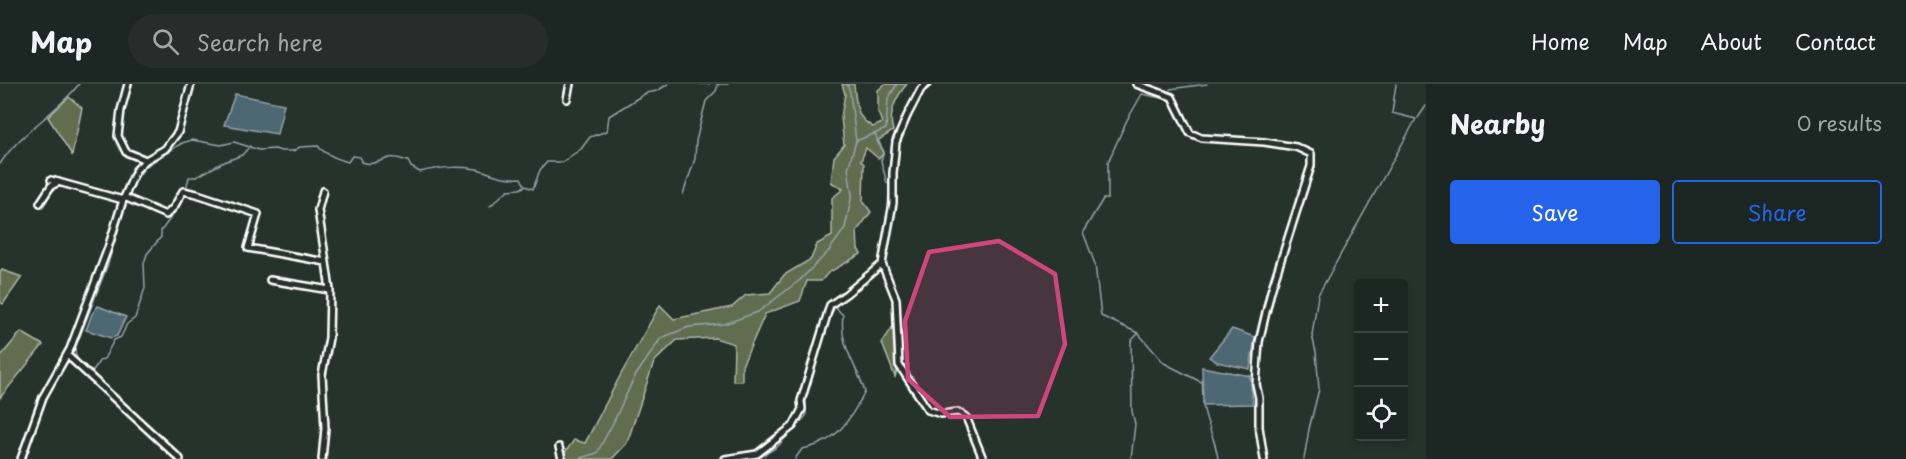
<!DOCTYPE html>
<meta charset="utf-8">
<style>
body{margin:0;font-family:"Playpen Sans",sans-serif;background:#252e2a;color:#f1f3f6}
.controls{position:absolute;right:18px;bottom:18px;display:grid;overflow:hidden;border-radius:6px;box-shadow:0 3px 9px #0003}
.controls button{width:54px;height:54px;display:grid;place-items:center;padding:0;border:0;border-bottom:2px solid #3a4340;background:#1c2622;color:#f1f3f6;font:30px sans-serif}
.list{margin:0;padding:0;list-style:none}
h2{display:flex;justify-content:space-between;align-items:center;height:78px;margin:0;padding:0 24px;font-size:26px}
h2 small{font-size:20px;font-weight:400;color:#a0a5a5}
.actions{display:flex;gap:12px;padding:18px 24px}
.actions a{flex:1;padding:14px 0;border:2px solid #2563eb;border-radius:6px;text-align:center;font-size:21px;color:#2563eb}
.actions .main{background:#2563eb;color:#fff}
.icon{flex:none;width:33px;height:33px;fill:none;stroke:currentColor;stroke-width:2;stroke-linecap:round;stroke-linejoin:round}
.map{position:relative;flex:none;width:1426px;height:375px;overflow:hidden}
header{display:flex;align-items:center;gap:36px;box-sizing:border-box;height:84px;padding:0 30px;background:#1c2622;border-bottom:2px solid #3a4340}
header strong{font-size:28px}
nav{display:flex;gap:33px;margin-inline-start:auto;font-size:21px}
.search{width:420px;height:54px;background:#252e2a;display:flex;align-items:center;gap:15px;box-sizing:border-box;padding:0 21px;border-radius:33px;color:#a0a5a5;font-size:22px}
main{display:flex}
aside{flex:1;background:#1c2622}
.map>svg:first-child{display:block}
.green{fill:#616e50;stroke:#b0b6a8;stroke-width:1.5}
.water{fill:#4d6872;stroke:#94a4aa;stroke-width:1.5}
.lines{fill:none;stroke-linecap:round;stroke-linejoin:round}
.stream{stroke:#94a4aa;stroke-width:1.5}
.street-casing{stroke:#fff;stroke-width:10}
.street{stroke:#26332d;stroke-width:5}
.marked{fill:#ce467c;fill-opacity:0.2;stroke:#ce467c;stroke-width:4.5;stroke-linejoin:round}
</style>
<header>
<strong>Map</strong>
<div class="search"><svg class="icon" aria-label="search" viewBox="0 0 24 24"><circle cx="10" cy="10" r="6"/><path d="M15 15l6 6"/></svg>Search here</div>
<nav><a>Home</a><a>Map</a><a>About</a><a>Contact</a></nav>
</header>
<main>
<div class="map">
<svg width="1426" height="375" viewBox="0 0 1426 375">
<rect width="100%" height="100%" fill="#26332d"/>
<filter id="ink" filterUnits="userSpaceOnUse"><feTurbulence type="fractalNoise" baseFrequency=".0167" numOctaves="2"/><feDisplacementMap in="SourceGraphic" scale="12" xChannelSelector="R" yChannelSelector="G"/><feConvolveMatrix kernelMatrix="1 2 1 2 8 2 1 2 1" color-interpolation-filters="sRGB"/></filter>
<g filter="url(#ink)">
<path class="green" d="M 842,0 L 854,0 C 856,18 855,34 873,43 L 882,39 L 878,28 L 878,6 L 885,0 L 907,0 C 896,13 888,30 893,47 L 877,57 L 884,68 L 879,75 L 866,64 L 861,77 L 864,80 L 863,117 L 871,128 L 857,147 L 858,165 L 861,170 L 828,189 L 821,197 L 807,197 L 800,217 L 765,230 L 742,282 L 742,297 L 733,297 L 734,260 L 715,254 L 677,256 L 654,278 L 627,359 L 612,375 L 560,375 L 574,356 L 585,359 L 620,292 L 660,221 L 674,235 L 732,223 L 746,211 L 770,209 L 784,191 L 811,175 L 817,160 L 832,152 L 832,114 L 843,105 L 831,98 L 834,73 L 844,61 L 841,33 L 845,10 Z
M 69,13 L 82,24 L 72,71 L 48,33 Z
M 2,186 L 22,193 L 3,220 L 0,218 L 0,189 Z
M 897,236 L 899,281 L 895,293 L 882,259 Z
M 21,248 L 43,261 L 0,314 L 0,273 Z"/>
<path class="water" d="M 235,10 L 284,20 L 277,50 L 224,41 Z
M 98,222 L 126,233 L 117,252 L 111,254 L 86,246 L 92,230 Z
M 1232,245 L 1255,253 L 1250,285 L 1217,278 L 1209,273 Z
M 1202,283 L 1250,292 L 1253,320 L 1203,321 Z"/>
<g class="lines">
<path class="stream" d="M 700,0 L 709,0
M 716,0 L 728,0
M 1170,5 L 1207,0
M 1161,14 L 1142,10 L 1126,38 L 1108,78 L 1108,115 L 1103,115 L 1083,148 L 1095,180 L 1101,232 L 1138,249 L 1164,279 L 1201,298
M 1418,34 L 1426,22
M 875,50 L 884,68 L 881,77 L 887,99
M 856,57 L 886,45 L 888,15 L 897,0
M 0,80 C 20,48 56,30 79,0
M 186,105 L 189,93 L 196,93 L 222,79 L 242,71 L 250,62
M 683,110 L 695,75 L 696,57 L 706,17 L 716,7 L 718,1
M 130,111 L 137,94 L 146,82 L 182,59 L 192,56 L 221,61 L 234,58 L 259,66 L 275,65 L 281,67 L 293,67 L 300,63 L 318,62 C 324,70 338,75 348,78 L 352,72 L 360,73 L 361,78 C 372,82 379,77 389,74 C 394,72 403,76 408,77 L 411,83 L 420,88 C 439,83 466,81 484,87 C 497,92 507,95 521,94 L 525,102
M 127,117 L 108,180 L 75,265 C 75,277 83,282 92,288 L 100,276 L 104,275 L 114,256 L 121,253 L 127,240 L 135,234 L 145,204 L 144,179 L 147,170 L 161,153 L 161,147 L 177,125 L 183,113
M 490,122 L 508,106 L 520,105 L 525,102 L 533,105 L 540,86 L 547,78 L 562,78 L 581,65 L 590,53 L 607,47 L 609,32 L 646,9 L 657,7 L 668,0
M 887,141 L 892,55 L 917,4 L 922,0
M 834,215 L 879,178 L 882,166
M 1203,321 C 1206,340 1216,356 1218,375
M 761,373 L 778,362 L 806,332 L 806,311 L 830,231 L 835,223 L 843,231 C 839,263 856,279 865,308 C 849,337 837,359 802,365 L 795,375
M 577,375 L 597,369 L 613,339 L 634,294 L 661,254 L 689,243 L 724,240 L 758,228 L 800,196 L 828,168 L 845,144 L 852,111 L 848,85 L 856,57 L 850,8 L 847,0
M 754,375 L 755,375
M 1131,375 L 1135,340 L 1132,327 L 1131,257 L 1138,250
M 1304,375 L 1309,345 L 1319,305 L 1316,268 L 1312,251 L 1318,211 L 1416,35 L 1392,29 L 1396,0"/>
<g class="street-casing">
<path id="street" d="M 128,0 L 121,26 L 118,52 L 126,68 L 146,76
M 927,0 L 921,5 L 907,32 L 896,58 L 893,89 L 893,119 L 882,180 L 896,215 L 899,281 L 928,326 L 941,330 L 958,328 L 966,333 L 983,375
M 1136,0 L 1172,13 L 1190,49 L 1202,54 L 1264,58 L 1296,63 L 1311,70 L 1311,82 L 1271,207 L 1259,258 L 1256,300 L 1259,314 L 1259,343 L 1264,375
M 567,15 L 570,0
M 51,96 L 123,116
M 124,113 L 166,131 L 174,123 L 183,107 L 197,110 L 258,130 L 248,164 L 326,178 L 318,126 L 323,107
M 40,119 L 51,102 L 59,98
M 270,196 L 330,206 L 326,178
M 67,271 L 180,375
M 559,363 L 562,375
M 21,375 L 43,313 L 70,265 L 108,164 L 123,116 L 136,86 L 146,76 L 165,65 L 178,48 L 191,0
M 322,375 L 325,344 L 322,291 L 329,254 L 330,206
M 725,375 L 757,370 L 793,342 L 802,325 L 801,317 L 830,221 L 846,210 L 882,180"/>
</g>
<use href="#street" class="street"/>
</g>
</g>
<path class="marked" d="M 999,157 L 1055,190 L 1065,260 L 1038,332 L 950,333 L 908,295 L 905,237 L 929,168 Z"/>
</svg>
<div class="controls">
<button>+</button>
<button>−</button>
<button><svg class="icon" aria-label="locate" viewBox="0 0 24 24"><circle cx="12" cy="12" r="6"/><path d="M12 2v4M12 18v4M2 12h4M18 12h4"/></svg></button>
</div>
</div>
<aside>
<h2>Nearby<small>0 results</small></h2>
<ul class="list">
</ul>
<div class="actions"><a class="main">Save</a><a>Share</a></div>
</aside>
</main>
